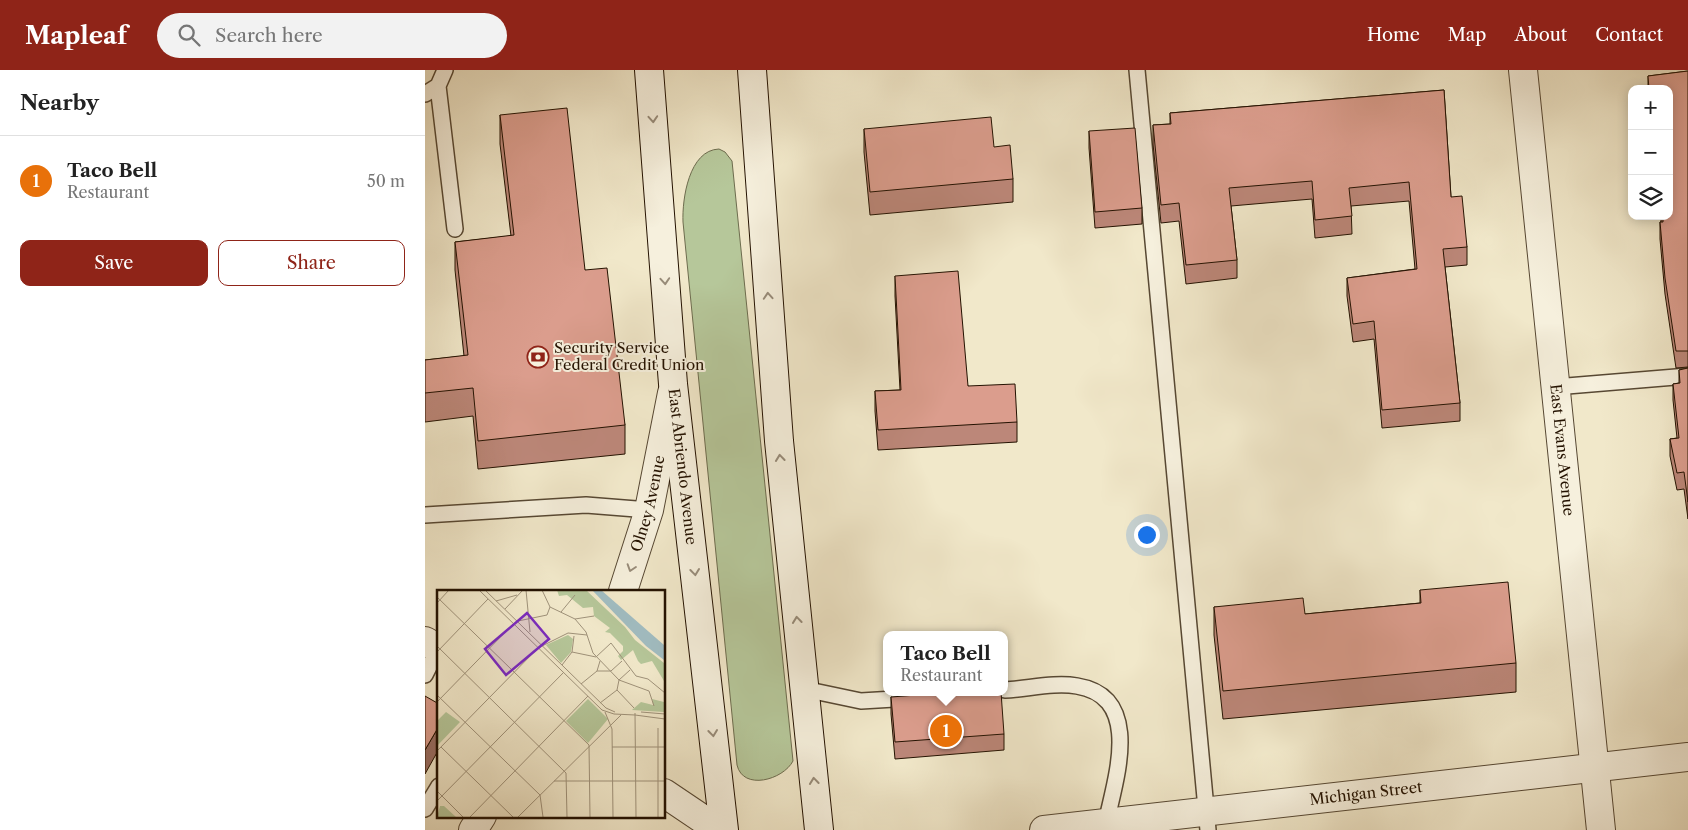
<!DOCTYPE html>
<meta charset="utf-8">
<style>
body{margin:0;font-family:"Libre Caslon Text",serif;background:#f2f2f2;color:#222}
.controls{position:absolute;right:15px;top:15px;display:grid;overflow:hidden;border-radius:10px;box-shadow:0 2px 12px #0003}
.controls button{width:45px;height:45px;display:grid;place-items:center;padding:0;border:0;border-bottom:1px solid #e0e0e0;background:#fff;color:#222;font:25px sans-serif}
.you{position:absolute;left:721px;top:464px;width:18px;height:18px;margin:-12px;border:4px solid #fff;border-radius:50%;background:#1a73e8;box-shadow:0 0 0 8px #1a73e833}
.badge{display:grid;place-items:center;width:32px;height:32px;border-radius:50%;background:#8f2418;color:#fff;font-size:16px;font-weight:700}
.pin{position:absolute;translate:-50% -50%;border:2px solid #fff;box-shadow:0 1px 5px #0006}
.popup{position:absolute;left:458px;top:561px;width:125px;height:65px;box-sizing:border-box;display:grid;place-content:center;border-radius:10px;background:#fff;filter:drop-shadow(0 1px 4px #0005);font-size:16px;white-space:nowrap;color:#767676}
.popup b{font-size:19px;color:#222}
.popup::after{content:'';position:absolute;left:50%;top:100%;margin-left:-10px;border:10px solid transparent;border-top-color:#fff}
.list{margin:0;padding:0;list-style:none}
h2{display:flex;justify-content:space-between;align-items:center;height:65px;margin:0;padding:0 20px;font-size:21px}
h2 small{font-size:16px;font-weight:400;color:#767676}
.list li{display:grid;grid-template-columns:32px 1fr auto;gap:15px;align-items:center;box-sizing:border-box;height:90px;padding:0 20px;border-top:1px solid #e0e0e0}
.list b{display:block;font-size:19px;white-space:nowrap}
.list p{margin:0;font-size:16px;white-space:nowrap;color:#767676}
.list em{font-size:16px;font-style:normal;color:#767676}
.actions{display:flex;gap:10px;padding:15px 20px}
.actions a{flex:1;padding:11px 0;border:1px solid #8f2418;border-radius:10px;text-align:center;font-size:18px;color:#8f2418}
.actions .main{background:#8f2418;color:#fff}
.icon{flex:none;width:28px;height:28px;fill:none;stroke:currentColor;stroke-width:2;stroke-linecap:round;stroke-linejoin:round}
.map{position:relative;flex:none;width:1263px;height:760px;overflow:hidden}
header{display:flex;align-items:center;gap:30px;box-sizing:border-box;height:70px;padding:0 25px;background:#8f2418;color:#fff}
header strong{font-size:24px}
nav{display:flex;gap:28px;margin-inline-start:auto;font-size:18px}
.search{width:350px;height:45px;background:#f2f2f2;display:flex;align-items:center;gap:12px;box-sizing:border-box;padding:0 18px;border-radius:28px;color:#767676;font-size:19px}
main{display:flex}
aside{flex:1;background:#fff}
.map>svg:first-child{display:block}
.green{fill:#b6c79a;stroke:#6d6c4e}
.lines{fill:none;stroke-linecap:round;stroke-linejoin:round}
.service-casing{stroke:#574833;stroke-width:18}
.minor-casing{stroke:#574833;stroke-width:30}
.secondary-casing{stroke:#241201;stroke-width:30}
.service{stroke:#f6f0dd;stroke-width:15}
.minor{stroke:#f6f0dd;stroke-width:28}
.secondary{stroke:#f6f0dd;stroke-width:28}
.wall{fill:#bc8779;stroke:#241201}
.shaded-wall{fill:#996e63;stroke:#241201}
.building{fill:#db9d8d;stroke:#241201}
.oneway{stroke:#988c7a}
.labels{text-anchor:middle;stroke-width:4;stroke-linejoin:round;paint-order:stroke}
.poi-label{font-size:15px;fill:#241201;stroke:#f6f0dd;text-anchor:start}
.street-label{font-size:15px;fill:#241201;stroke:#f6f0dd}
.inset-road{fill:none;stroke:#9f927a;stroke-width:1}
.view{fill:#7b2cbf;fill-opacity:0.15;stroke:#7b2cbf;stroke-width:2.5}
.inset-edge{fill:none;stroke:#241201;stroke-width:2.5}
</style>
<header>
<strong>Mapleaf</strong>
<div class="search"><svg class="icon" aria-label="search" viewBox="0 0 24 24"><circle cx="10" cy="10" r="6"/><path d="M15 15l6 6"/></svg>Search here</div>
<nav><a>Home</a><a>Map</a><a>About</a><a>Contact</a></nav>
</header>
<main>
<aside>
<h2>Nearby<small></small></h2>
<ul class="list">
<li><span class="badge" style="background:#e8710a">1</span><div><b>Taco Bell</b><p>Restaurant</p></div><em>50 m</em></li>
</ul>
<div class="actions"><a class="main">Save</a><a>Share</a></div>
</aside>
<div class="map">
<svg width="1263" height="760" viewBox="0 0 1263 760">
<rect width="100%" height="100%" fill="#f1e8ca"/>
<filter id="stains"><feTurbulence type="fractalNoise" baseFrequency=".004" numOctaves="4"/><feColorMatrix values="0 0 0 0 .2 0 0 0 0 .09 0 0 0 0 .02 0 0 0 .5 -.17"/></filter>
<radialGradient id="worn" r=".72"><stop offset=".6" stop-color="#630" stop-opacity="0"/><stop offset="1" stop-color="#630" stop-opacity=".3"/></radialGradient>
<path class="green" d="M 294,79 L 300,82 L 307,91 L 368,691 C 358,710 318,721 312,695 L 258,152 C 257,129 264,80 294,79 Z"/>
<g class="lines">
<g class="service-casing">
<path id="service" d="M 712,0 L 783,760
M 13,16 L 30,159
M 0,24 L 13,16 L 20,0
M 1130,317 L 1263,306
M 0,445 L 161,435 L 224,440
M 0,605 L 13,579
M 379,619 L 436,631 L 486,628
M 580,620 C 603,619 629,612 652,616 C 719,627 690,710 681,753
M 0,739 L 14,716"/>
</g>
<g class="minor-casing">
<g id="minor">
<path id="s1" d="M 1098,0 L 1176,760"/>
<path id="s2" d="M 198,521 L 224,440 L 247,323"/>
<path d="M 0,571 L 14,579"/>
<path d="M 239,723 L 294,760"/>
<path d="M 48,760 L 57,746"/>
<path id="s3" d="M 619,760 C 834,737 1048,710 1263,687"/>
</g>
</g>
<g class="secondary-casing">
<g id="secondary">
<path id="s4" d="M 224,0 L 248,314 L 299,760"/>
<path d="M 327,0 L 354,371 L 394,760"/>
</g>
</g>
<use href="#service" class="service"/>
<use href="#minor" class="minor"/>
<use href="#secondary" class="secondary"/>
</g>
<path class="wall" d="M 1263,1 L 1263,297 L 1251,298 L 1240,224 L 1235,169 L 1235,152 L 1236,152 L 1236,146 L 1244,146 L 1244,19 L 1223,19 L 1223,6 Z
M 1019,20 L 1026,127 L 1042,177 L 1042,195 L 1020,197 L 1035,333 L 1035,351 L 957,358 L 949,269 L 928,272 L 922,226 L 922,208 L 990,199 L 984,131 L 926,136 L 927,164 L 890,168 L 887,129 L 806,136 L 812,190 L 812,208 L 761,214 L 754,151 L 736,153 L 728,74 L 728,55 L 745,54 L 745,43 Z
M 75,45 L 160,200 L 200,355 L 200,384 L 53,399 L 48,346 L 0,352 L 0,290 L 39,286 L 30,200 L 30,172 L 86,166 L 75,74 Z
M 439,59 L 569,77 L 588,109 L 588,132 L 445,145 L 439,82 Z
M 664,61 L 717,138 L 717,154 L 670,158 L 664,78 Z
M 470,206 L 543,316 L 592,352 L 592,372 L 453,380 L 450,341 L 450,321 L 475,320 L 470,226 Z
M 1263,298 L 1263,449 L 1259,419 L 1252,420 L 1245,386 L 1245,369 L 1252,368 L 1248,330 L 1248,314 L 1254,313 L 1254,300 Z
M 995,520 L 1091,593 L 1091,622 L 798,649 L 789,565 L 789,537 L 880,544 L 995,533 Z
M 466,627 L 579,664 L 579,680 L 470,689 L 466,644 Z"/>
<path class="shaded-wall" d="M 14,656 L 14,679 L 0,704 L 0,680 Z"/>
<path class="building" d="M 1263,1 L 1263,281 L 1251,281 L 1240,208 L 1235,152 L 1238,152 L 1238,146 L 1244,146 L 1244,19 L 1224,19 L 1223,6 Z
M 1019,20 L 1026,127 L 1037,126 L 1042,177 L 1018,179 L 1035,333 L 957,340 L 949,251 L 928,254 L 922,208 L 992,199 L 984,112 L 924,118 L 927,146 L 890,150 L 887,111 L 804,118 L 812,190 L 761,195 L 754,133 L 736,135 L 728,55 L 746,54 L 745,43 Z
M 142,38 L 160,200 L 182,198 L 200,355 L 53,371 L 48,318 L 0,323 L 0,290 L 43,285 L 30,172 L 89,165 L 75,45 Z
M 566,47 L 569,77 L 585,75 L 588,109 L 445,122 L 439,59 Z
M 710,58 L 717,138 L 670,142 L 664,61 Z
M 533,201 L 543,316 L 590,314 L 592,352 L 453,360 L 450,321 L 476,320 L 470,206 Z
M 1263,298 L 1263,432 L 1259,402 L 1252,403 L 1245,369 L 1254,368 L 1248,314 L 1255,313 L 1254,300 Z
M 1083,512 L 1091,593 L 798,621 L 789,537 L 878,528 L 880,544 L 996,533 L 995,520 Z
M 530,622 L 576,622 L 579,664 L 470,672 L 466,627 Z
M 0,626 L 14,634 L 14,656 L 0,680 Z"/>
<defs><path id="oneway-chevron" d="M-2-3.5L2.5 0L-2 3.5" fill="none" stroke-width="1.6" stroke-linecap="round" stroke-linejoin="round" transform="scale(1.25)"/></defs>
<g class="oneway">
<use href="#oneway-chevron" transform="translate(228 49) rotate(86)"/>
<use href="#oneway-chevron" transform="translate(240 211) rotate(86)"/>
<use href="#oneway-chevron" transform="translate(343 226) rotate(-94)"/>
<use href="#oneway-chevron" transform="translate(355 388) rotate(-96)"/>
<use href="#oneway-chevron" transform="translate(206 498) rotate(108)"/>
<use href="#oneway-chevron" transform="translate(270 502) rotate(83)"/>
<use href="#oneway-chevron" transform="translate(372 550) rotate(-96)"/>
<use href="#oneway-chevron" transform="translate(288 663) rotate(83)"/>
<use href="#oneway-chevron" transform="translate(389 711) rotate(-96)"/>
</g>
<defs>
<g id="bank-ring" transform="scale(1.125)"><circle r="9.5" fill="#f6f0dd" stroke="#8f2418" stroke-width="1.5"/><path d="M-6-4H6V4H-6ZM0-2.3a2.3 2.3 0 1 0 0 4.6a2.3 2.3 0 1 0 0-4.6Z" fill="#8f2418"/></g>
</defs>
<g fill-rule="evenodd">
<use href="#bank-ring" x="113" y="287"/>
</g>
<g class="labels">
<g class="poi-label">
<text x="129" y="283">Security Service<tspan x="129" dy="17">Federal Credit Union</tspan></text>
</g>
<g class="street-label">
<text dy="5" stroke="none"><textPath href="#s1" startOffset="382">East Evans Avenue</textPath></text>
<text dy="5" stroke="none"><textPath href="#s4" startOffset="398">East Abriendo Avenue</textPath></text>
<text dy="5" stroke="none"><textPath href="#s2" startOffset="91">Olney Avenue</textPath></text>
<text dy="5" stroke="none"><textPath href="#s3" startOffset="324">Michigan Street</textPath></text>
</g>
</g>
<g transform="translate(12 520)">
<rect width="228" height="228" fill="#f1e8ca"/>
<path d="M 120,0 L 149,0 L 188,37 L 198,50 L 227,73 L 227,91 L 215,71 L 204,74 L 201,71 L 196,60 L 184,70 L 181,66 L 186,61 L 186,56 L 173,43 L 168,42 L 173,38 L 157,26 L 156,17 L 146,18 L 130,5 L 122,6 ZM 131,45 L 136,49 L 134,62 L 124,73 L 109,55 ZM 151,109 L 171,129 L 151,153 L 129,131 ZM 215,109 L 227,112 L 227,122 L 195,120 L 204,112 L 216,115 ZM 9,122 L 23,132 L 0,156 L 0,131 ZM 3,216 L 7,216 L 19,227 L 0,227 Z" fill="#b6c79a"/>
<path d="M 155,0 L 164,0 L 227,55 L 227,70 L 209,56 Z" fill="#a1bdc2"/>
<path class="inset-road" d="M 42,0 L 165,120 L 177,124 L 198,125M 48,0 L 169,118 L 178,122M 89,0 L 93,42M 105,0 L 113,17 L 138,29 L 149,42 L 156,63 L 182,90 L 180,100 L 163,113M 0,7 L 152,155 L 153,227M 59,11 L 80,5M 0,13 L 12,0M 68,19 L 86,0M 124,22 L 138,5M 138,29 L 157,26M 81,31 L 110,25 L 113,17M 0,56 L 129,183 L 130,227M 0,62 L 51,9M 135,62 L 159,67 L 174,53 L 199,86 L 211,89 L 228,103M 125,75 L 135,62 L 137,46M 193,80 L 182,90 L 212,101 L 217,116M 160,81 L 174,81 L 185,71M 144,94 L 160,81 L 163,71M 180,100 L 197,118M 0,105 L 103,205M 0,112 L 76,34M 168,122 L 175,139 L 176,227M 204,122 L 228,124M 198,123 L 199,227M 198,125 L 228,129M 221,138 L 221,227M 4,157 L 76,227M 175,157 L 228,157M 0,161 L 101,58 L 131,43 L 150,45M 117,191 L 228,191M 0,201 L 26,227M 103,205 L 106,227M 0,211 L 127,82M 33,227 L 151,106M 81,227 L 184,125"/>
<path class="view" d="M 90,23 L 112,49 L 69,85 L 48,59 Z"/>
<rect width="228" height="228" class="inset-edge"/>
</g>
<rect width="100%" height="100%" filter="url(#stains)"/>
<rect width="100%" height="100%" fill="url(#worn)"/>
</svg>
<div class="controls">
<button>+</button>
<button>−</button>
<button><svg class="icon" aria-label="layers" viewBox="0 0 24 24"><path d="M12 4l9 5-9 5-9-5zM3 14l9 5 9-5"/></svg></button>
</div>
<div class="you"></div>
<div class="pin badge" style="left:521px;top:661px;background:#e8710a">1</div>
<div class="popup"><b>Taco Bell</b>Restaurant</div>
</div>
</main>
